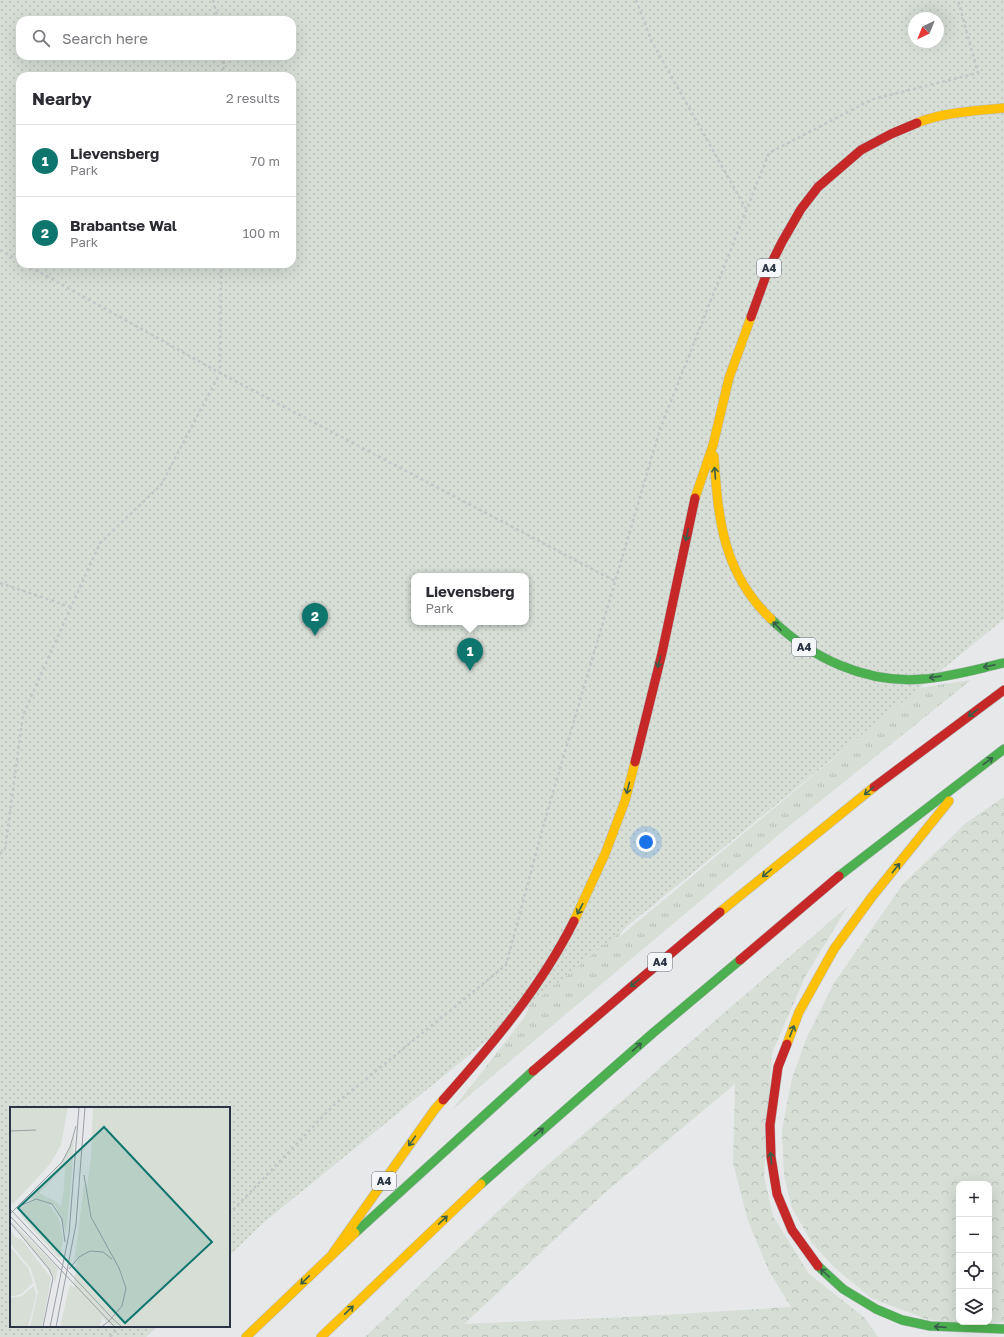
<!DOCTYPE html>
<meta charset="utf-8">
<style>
body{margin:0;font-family:"Golos Text",sans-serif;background:#f7f7f7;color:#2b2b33}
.controls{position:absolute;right:12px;bottom:12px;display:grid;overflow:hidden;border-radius:8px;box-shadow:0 4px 16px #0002}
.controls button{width:36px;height:36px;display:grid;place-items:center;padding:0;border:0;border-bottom:1px solid #e1e1e2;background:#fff;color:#2b2b33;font:20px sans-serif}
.compass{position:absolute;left:908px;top:12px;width:36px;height:36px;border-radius:50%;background:#fff;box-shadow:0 4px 16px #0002;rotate:223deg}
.you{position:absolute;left:646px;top:842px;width:14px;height:14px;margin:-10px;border:3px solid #fff;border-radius:50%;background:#1a73e8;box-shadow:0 0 0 6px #1a73e833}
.badge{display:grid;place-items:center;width:26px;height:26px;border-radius:50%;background:#0f766e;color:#fff;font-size:13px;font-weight:700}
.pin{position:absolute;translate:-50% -33px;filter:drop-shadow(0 1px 2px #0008)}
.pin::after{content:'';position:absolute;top:21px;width:14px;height:12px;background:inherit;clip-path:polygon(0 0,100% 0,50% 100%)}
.popup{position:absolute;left:411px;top:573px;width:118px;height:52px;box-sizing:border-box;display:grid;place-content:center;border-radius:8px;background:#fff;filter:drop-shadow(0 1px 3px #0005);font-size:13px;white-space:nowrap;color:#7c7c81}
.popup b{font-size:15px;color:#2b2b33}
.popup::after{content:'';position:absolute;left:50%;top:100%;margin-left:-8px;border:8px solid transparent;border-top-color:#fff}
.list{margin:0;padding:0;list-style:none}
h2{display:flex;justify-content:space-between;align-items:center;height:52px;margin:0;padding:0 16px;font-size:17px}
h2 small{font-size:13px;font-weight:400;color:#7c7c81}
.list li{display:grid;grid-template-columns:26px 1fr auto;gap:12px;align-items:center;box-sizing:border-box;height:72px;padding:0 16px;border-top:1px solid #e1e1e2}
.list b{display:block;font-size:15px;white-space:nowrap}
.list p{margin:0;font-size:13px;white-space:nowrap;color:#7c7c81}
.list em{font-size:13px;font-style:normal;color:#7c7c81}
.icon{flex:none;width:22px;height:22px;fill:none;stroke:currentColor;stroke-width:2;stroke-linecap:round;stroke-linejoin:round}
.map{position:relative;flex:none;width:1004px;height:1337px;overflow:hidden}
.search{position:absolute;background:#fff;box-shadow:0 4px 16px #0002;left:16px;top:16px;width:280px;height:44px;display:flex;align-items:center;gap:10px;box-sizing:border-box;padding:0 14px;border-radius:12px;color:#7c7c81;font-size:15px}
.panel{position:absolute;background:#fff;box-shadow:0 4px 16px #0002;left:16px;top:72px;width:280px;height:196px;border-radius:12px}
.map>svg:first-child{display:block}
.grass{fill:url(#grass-tufts);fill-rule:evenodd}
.forest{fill:url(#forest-crowns);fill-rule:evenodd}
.park{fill:url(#park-dots);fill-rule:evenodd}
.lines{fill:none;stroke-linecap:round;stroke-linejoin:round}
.fast-casing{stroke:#b8bbbf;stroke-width:10}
.slow-casing{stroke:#b8bbbf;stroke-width:10}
.jam-casing{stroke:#b8bbbf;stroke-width:10}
.path{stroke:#c5c6ca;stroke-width:2.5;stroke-dasharray:3 3;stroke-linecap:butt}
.fast{stroke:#4caf50;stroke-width:9}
.slow{stroke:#ffc107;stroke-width:9}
.jam{stroke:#c62828;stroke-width:9}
.oneway{stroke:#375f49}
.labels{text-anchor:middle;stroke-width:3;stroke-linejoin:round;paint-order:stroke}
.shield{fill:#f4f6f9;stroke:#676e7b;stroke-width:1}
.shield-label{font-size:11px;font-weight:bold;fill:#2b3445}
.inset-road{fill:none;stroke:#9ba0a8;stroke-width:1}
.view{fill:#0f766e;fill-opacity:0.15;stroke:#0f766e;stroke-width:2}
.inset-edge{fill:none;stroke:#2b3445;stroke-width:2}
</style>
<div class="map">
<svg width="1004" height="1337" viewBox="0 0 1004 1337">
<defs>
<pattern id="grass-tufts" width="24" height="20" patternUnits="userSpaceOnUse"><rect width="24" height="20" fill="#d6ded6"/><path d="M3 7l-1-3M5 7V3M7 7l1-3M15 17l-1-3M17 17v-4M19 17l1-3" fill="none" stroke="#b8bfb9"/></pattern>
<pattern id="forest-crowns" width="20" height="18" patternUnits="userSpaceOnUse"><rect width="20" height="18" fill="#d6ded6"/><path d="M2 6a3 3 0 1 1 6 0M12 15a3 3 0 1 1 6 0" fill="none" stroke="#b8bfb9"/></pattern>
<pattern id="park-dots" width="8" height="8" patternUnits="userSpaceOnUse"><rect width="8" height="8" fill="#d6ded6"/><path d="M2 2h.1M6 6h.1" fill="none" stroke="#b8bfb9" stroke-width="1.8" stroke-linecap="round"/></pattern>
</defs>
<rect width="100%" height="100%" fill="#e6e8ea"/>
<path class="grass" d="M 971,680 L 788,827 L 452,1110 L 524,1018 L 655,728 ZM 875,723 L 875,724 L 617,939 L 636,912 Z"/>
<path class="forest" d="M 1004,797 L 1004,1322 L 973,1325 L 926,1319 L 871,1298 L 834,1267 L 812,1243 L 792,1208 L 784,1176 L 782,1130 L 792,1078 L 807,1037 L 834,983 L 903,884 L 966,823 ZM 959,1184 L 989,1184 L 989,1322 L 959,1322 Z
M 848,906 L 805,977 L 772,1053 L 764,1176 L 773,1216 L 809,1274 L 865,1318 L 878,1337 L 365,1337 L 536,1175 ZM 735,1084 L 733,1163 L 748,1221 L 769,1271 L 791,1307 L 628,1317 L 464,1324 L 608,1190 Z"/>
<path class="park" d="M 0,0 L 1004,0 L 1004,619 L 263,1223 L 229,1256 L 229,1108 L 11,1108 L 11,1326 L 158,1326 L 146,1337 L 0,1337 ZM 914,18 L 938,18 L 938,42 L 914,42 ZM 20,20 L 292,20 L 292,56 L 20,56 ZM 20,76 L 292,76 L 292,264 L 20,264 ZM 414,576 L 526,576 L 526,622 L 414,622 Z"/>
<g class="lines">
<g class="fast-casing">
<path id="fast" d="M 771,619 C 811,658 866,684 923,679 C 950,677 977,669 1004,663
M 839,876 L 1004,749
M 481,1184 L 653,1033 L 740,960
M 355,1233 L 533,1071
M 818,1266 L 843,1289 L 876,1309 L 902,1320 L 930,1326 L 1004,1329"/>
</g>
<g class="slow-casing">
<path id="slow" d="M 917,123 C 943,112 976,111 1004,108
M 714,456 C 718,519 723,573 771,619
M 695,498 L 713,445 L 729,378 L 751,317
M 720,912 L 874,787
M 574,921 L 605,854 L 625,801 L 635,762
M 787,1044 L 799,1012 L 834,949 L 871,898 L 949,801
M 333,1253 L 435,1109 L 443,1100
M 246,1337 L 355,1233
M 321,1337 L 481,1184"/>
</g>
<g class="jam-casing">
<path id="jam" d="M 751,317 L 768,270 L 782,242 L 801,209 L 818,187 L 861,150 L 891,134 L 917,123
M 635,762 L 662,653 L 695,498
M 874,787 L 1004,690
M 740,960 L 839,876
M 787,1044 L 778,1067 L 770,1125 L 771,1157 L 777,1194 L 792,1230 L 818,1266
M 533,1071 L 631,987 L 720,912
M 443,1100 C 492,1045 541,987 574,921"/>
</g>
<path class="path" d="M 213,0 L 218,20
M 636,0 L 652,42 L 746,209
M 223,76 L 224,56
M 0,250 L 20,261
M 25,264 L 220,373 L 615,581
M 0,583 L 71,607
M 0,854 L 5,849 L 23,715 L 71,607 L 100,543 L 161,485 L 220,373 L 221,264
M 229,1214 L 334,1105 L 506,965 L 546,816 L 660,429 L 769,153 L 873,99 L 978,73 L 958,0
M 110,1337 L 120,1326"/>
<use href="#fast" class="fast"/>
<use href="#slow" class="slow"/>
<use href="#jam" class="jam"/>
</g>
<defs><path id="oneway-shaft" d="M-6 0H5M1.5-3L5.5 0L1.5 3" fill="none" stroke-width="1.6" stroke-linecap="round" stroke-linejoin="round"/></defs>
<g class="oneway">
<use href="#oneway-shaft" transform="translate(715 473) rotate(-94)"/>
<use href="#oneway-shaft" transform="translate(687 535) rotate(102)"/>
<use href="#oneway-shaft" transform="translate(777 626) rotate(-133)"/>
<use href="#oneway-shaft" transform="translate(659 662) rotate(104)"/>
<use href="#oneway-shaft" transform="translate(989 666) rotate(169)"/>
<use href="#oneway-shaft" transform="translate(935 677) rotate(172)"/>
<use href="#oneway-shaft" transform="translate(973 713) rotate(143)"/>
<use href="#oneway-shaft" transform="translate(988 761) rotate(-37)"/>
<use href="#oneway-shaft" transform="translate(628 788) rotate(104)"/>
<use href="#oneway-shaft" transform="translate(869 791) rotate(141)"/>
<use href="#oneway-shaft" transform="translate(896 868) rotate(-51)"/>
<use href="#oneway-shaft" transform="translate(767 873) rotate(141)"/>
<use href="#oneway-shaft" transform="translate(580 909) rotate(118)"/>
<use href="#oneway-shaft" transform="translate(635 983) rotate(140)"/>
<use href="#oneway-shaft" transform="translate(792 1031) rotate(-69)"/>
<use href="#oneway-shaft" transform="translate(637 1047) rotate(-41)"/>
<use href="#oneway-shaft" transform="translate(539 1132) rotate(-41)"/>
<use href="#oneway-shaft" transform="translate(412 1141) rotate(125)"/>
<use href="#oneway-shaft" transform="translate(771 1158) rotate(-96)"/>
<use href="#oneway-shaft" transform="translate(443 1220) rotate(-44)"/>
<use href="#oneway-shaft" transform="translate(825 1273) rotate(-138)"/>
<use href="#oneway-shaft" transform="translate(305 1280) rotate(136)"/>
<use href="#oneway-shaft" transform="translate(349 1310) rotate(-44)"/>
<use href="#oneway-shaft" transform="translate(940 1327) rotate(-176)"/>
</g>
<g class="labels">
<g class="shield">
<rect x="757" y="259" width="24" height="18" rx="3"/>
<rect x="792" y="638" width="24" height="18" rx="3"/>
<rect x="648" y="953" width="24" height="18" rx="3"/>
<rect x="372" y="1172" width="24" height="18" rx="3"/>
</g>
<g class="shield-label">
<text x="769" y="272">A4</text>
<text x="804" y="651">A4</text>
<text x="660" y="966">A4</text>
<text x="384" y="1185">A4</text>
</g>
</g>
<g transform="translate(10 1107)">
<rect width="220" height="220" fill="#e6e8ea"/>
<path d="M 74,76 L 87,125 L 64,154 L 68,127 ZM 1,114 L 48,161 L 45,176 L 44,170 Z" fill="#d6ded6"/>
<path d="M 0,0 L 58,0 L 51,38 L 40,57 L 3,97 L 0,94 ZM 64,29 L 61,77 L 56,125 L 45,98 L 18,91 L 51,57 ZM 55,59 L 54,81 L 51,100 L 45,94 L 29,86 ZM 23,93 L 37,95 L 49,111 L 53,132 L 50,152 L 12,110 L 9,102 ZM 0,122 L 5,130 L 12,133 L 41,171 L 32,220 L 20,220 L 28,185 L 21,162 L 0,136 ZM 0,140 L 18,161 L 23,176 L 11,187 L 3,189 L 0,189 ZM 60,177 L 92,211 L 90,219 L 50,220 ZM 24,179 L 26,189 L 18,220 L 0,220 L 0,191 L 12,189 Z" fill="#d6ded6" fill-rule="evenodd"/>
<path d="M 83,0 L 220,0 L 220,220 L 102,220 L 63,183 L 81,51 Z" fill="#d6ded6"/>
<path class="inset-road" d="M 0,24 L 26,23M 74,68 L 81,110 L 109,161 L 116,181 L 112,199 L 99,214M 12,98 L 26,92 L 42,97 L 52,112 L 55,135M 0,102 L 102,211M 0,107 L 52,55 L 60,40 L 66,19M 0,109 L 99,214M 0,115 L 39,162 L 43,171 L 33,220M 59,162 L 69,150 L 80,144 L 93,145 L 102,152M 102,211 L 112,220M 40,220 L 59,127 L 69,0M 46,220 L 66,117 L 75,0M 91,220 L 99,214 L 105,220"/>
<path class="view" d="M 94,20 L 202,135 L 115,216 L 8,101 Z"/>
<rect width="220" height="220" class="inset-edge"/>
</g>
</svg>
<div class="controls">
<button>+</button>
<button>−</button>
<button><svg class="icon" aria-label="locate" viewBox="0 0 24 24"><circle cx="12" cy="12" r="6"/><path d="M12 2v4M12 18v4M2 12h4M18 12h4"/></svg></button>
<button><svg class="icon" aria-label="layers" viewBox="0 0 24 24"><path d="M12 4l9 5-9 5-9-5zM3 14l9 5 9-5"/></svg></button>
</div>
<svg class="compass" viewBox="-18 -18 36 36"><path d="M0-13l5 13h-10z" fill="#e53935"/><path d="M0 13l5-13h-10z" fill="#7c7c81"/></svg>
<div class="you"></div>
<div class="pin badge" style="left:470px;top:671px">1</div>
<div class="popup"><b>Lievensberg</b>Park</div>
<div class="pin badge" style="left:315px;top:636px">2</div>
<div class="search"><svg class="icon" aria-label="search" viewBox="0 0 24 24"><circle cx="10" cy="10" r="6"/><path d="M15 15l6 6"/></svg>Search here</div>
<section class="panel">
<h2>Nearby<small>2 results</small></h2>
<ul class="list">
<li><span class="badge">1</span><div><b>Lievensberg</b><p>Park</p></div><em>70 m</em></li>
<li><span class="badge">2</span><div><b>Brabantse Wal</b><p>Park</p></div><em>100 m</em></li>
</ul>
</section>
</div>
